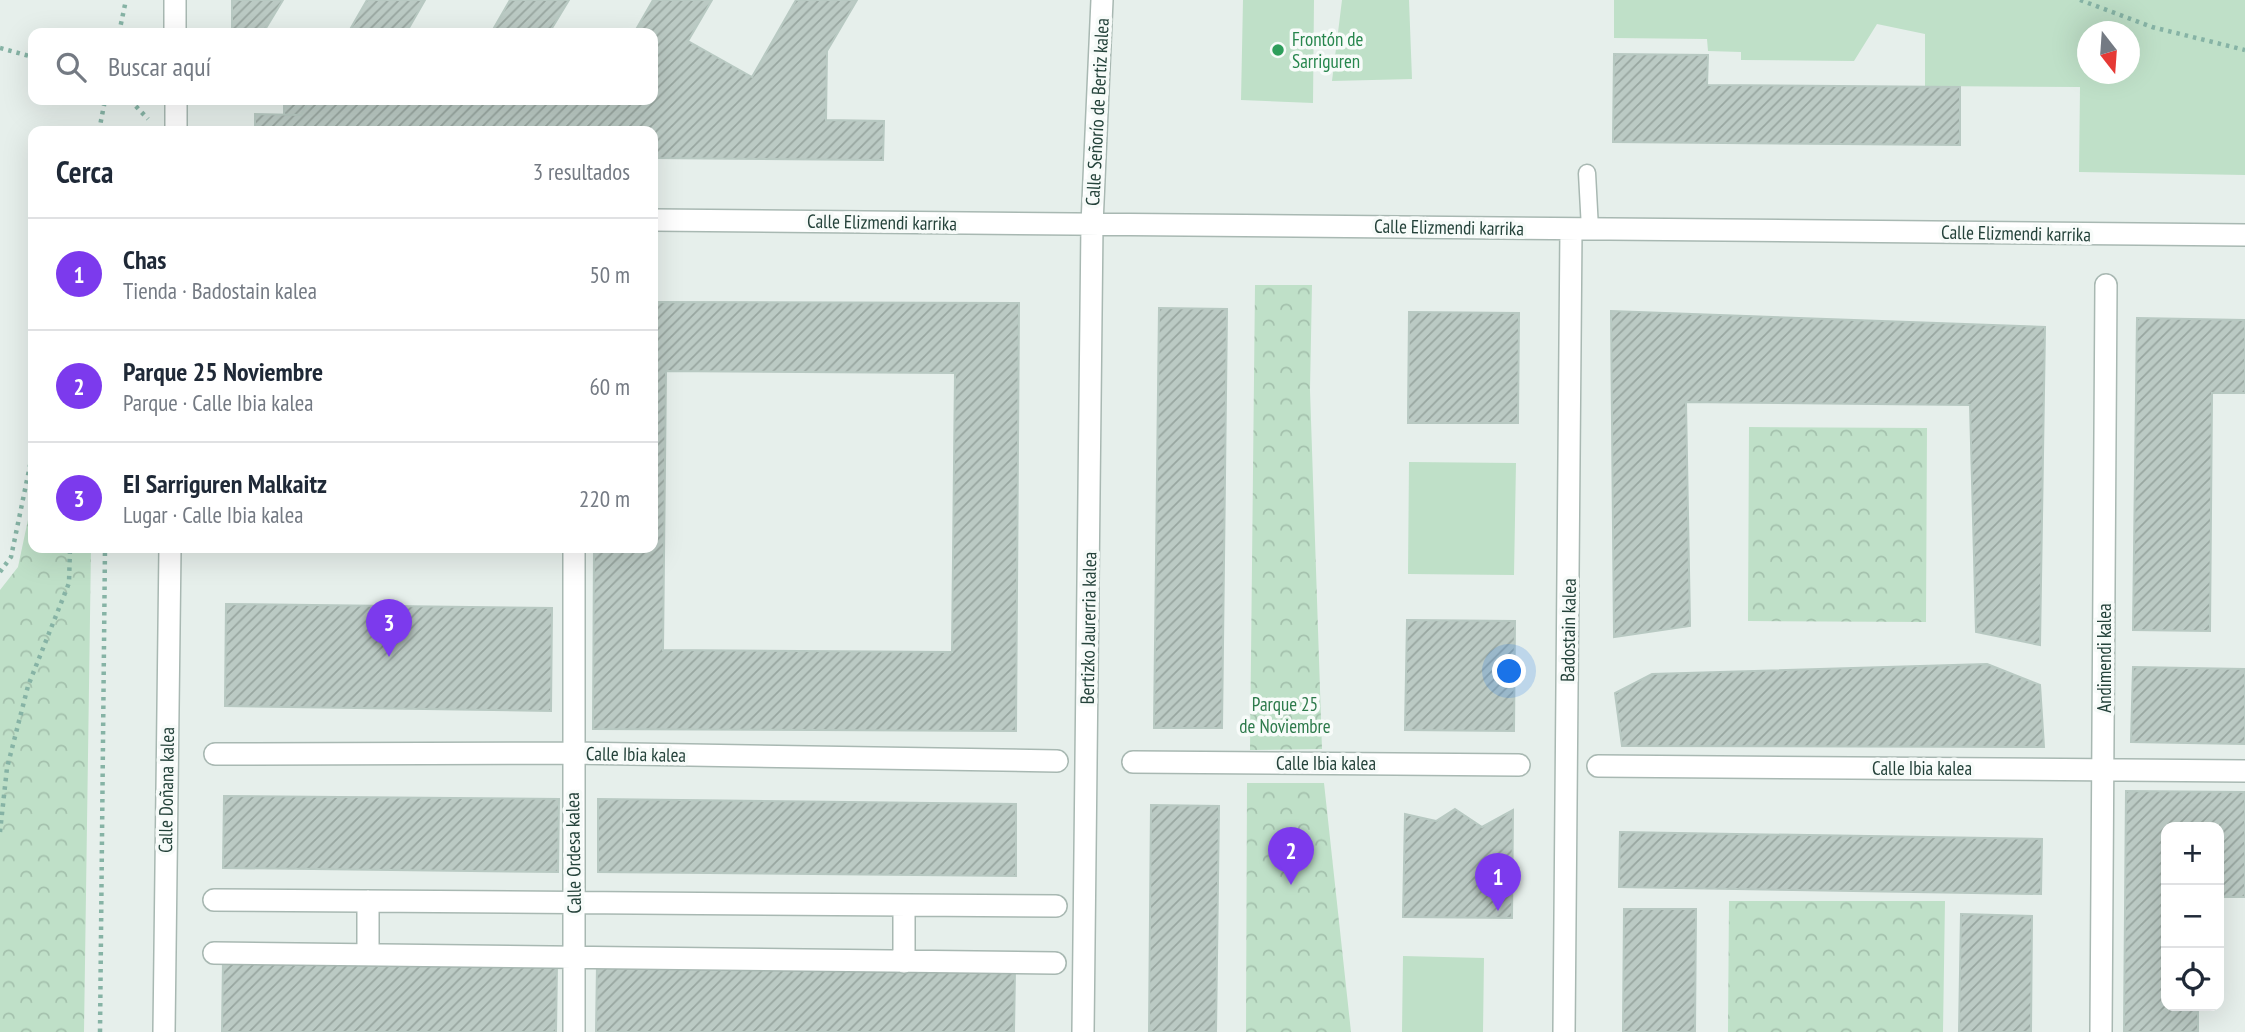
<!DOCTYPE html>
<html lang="es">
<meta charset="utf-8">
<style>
body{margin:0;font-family:"PT Sans Narrow",sans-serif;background:#f6f6f7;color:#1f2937}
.controls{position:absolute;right:21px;bottom:21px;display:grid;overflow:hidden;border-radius:14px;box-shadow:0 7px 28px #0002}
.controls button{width:63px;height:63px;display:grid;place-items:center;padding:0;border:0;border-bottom:2px solid #e0e1e3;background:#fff;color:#1f2937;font:35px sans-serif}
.compass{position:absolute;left:2077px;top:21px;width:63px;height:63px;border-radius:50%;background:#fff;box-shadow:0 7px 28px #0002;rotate:163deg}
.you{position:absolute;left:1510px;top:672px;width:24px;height:24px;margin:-18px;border:5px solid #fff;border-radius:50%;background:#1a73e8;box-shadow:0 0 0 10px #1a73e833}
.badge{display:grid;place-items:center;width:46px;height:46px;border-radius:50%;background:#7c3aed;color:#fff;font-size:23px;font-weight:700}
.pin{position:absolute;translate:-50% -58px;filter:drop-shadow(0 2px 4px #0008)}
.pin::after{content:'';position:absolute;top:37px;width:24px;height:21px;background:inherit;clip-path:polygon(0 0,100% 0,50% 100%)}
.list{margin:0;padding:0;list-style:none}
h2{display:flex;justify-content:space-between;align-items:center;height:91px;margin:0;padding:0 28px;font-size:30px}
h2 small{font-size:23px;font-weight:400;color:#747a83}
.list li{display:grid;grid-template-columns:46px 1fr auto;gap:21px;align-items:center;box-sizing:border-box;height:112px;padding:0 28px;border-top:2px solid #e0e1e3}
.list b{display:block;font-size:26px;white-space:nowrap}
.list p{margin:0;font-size:23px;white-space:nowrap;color:#747a83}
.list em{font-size:23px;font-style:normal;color:#747a83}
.icon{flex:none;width:38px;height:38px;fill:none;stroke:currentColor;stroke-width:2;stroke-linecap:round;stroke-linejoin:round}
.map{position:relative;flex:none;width:2245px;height:1032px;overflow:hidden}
.search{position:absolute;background:#fff;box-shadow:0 7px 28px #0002;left:28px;top:28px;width:630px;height:77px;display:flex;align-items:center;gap:18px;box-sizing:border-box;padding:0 24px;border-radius:14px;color:#747a83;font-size:26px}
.panel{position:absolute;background:#fff;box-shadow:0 7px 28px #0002;left:28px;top:126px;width:630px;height:427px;border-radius:14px}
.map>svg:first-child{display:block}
.green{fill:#bfe0c8;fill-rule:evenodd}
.park{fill:url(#park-crowns)}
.building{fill:url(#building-hatch);stroke:#b8c9c2;stroke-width:2;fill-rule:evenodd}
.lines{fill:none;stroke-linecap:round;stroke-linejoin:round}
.lane-casing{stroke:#a8b8b2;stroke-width:19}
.street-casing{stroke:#a8b8b2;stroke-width:24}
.path{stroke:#86b3a5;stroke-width:4.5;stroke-dasharray:3.5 5;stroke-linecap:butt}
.lane{stroke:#fff;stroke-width:16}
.street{stroke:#fff;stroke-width:21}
.leisure-dot{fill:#2e9e5b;stroke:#f7fbf9;stroke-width:2.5}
.labels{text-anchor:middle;stroke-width:7;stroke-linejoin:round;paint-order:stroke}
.leisure-label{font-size:19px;fill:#27864d;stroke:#f7fbf9;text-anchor:start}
.street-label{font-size:19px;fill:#24423a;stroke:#f7fbf9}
.park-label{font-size:19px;fill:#2d7a4b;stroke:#f7fbf9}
</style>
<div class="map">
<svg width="2245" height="1032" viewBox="0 0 2245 1032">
<defs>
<pattern id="park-crowns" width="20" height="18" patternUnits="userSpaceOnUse" patternTransform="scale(1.75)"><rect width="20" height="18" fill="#bfe0c8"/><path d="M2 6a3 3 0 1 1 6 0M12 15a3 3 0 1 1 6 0" fill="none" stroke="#a4c1ad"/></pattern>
<pattern id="building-hatch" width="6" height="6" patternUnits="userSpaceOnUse" patternTransform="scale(1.75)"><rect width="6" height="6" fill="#bbcac4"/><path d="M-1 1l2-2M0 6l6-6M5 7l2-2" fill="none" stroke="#98a6a0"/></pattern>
</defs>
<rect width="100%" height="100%" fill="#e6efeb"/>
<path class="green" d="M 1243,0 L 1314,0 L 1313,103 L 1241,100 Z
M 1342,0 L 1409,0 L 1412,79 L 1332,81 Z
M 1614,0 L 2245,0 L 2245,175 L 2079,172 L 2080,87 L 1925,86 L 1925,34 L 1877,24 L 1854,61 L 1741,60 L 1741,52 L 1708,51 L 1707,39 L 1614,38 ZM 2088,32 L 2130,32 L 2130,74 L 2088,74 Z
M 1409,462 L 1516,463 L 1514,575 L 1408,574 Z
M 1403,956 L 1484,958 L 1483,1032 L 1402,1032 Z"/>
<path class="park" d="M 1255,285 L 1312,285 L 1310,390 L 1322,749 L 1250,750 Z
M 1749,427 L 1927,428 L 1926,622 L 1748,621 Z
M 33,496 L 33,548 L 91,548 L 84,1032 L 0,1032 L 0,590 L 18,567 Z
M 1247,783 L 1324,783 L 1351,1032 L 1246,1032 Z
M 1729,901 L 1945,901 L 1943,1032 L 1728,1032 Z"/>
<path class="building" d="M 232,0 L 283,0 L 263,33 L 232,33 Z
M 367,0 L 425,0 L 406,33 L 348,33 Z
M 510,0 L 569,0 L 549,33 L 491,33 Z
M 653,0 L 712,0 L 688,41 L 752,77 L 796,0 L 857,0 L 827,51 L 826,120 L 884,121 L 883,160 L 653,158 L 653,131 L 255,131 L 255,114 L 301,115 L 309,100 L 653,100 L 653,33 L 634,33 Z
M 1614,54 L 1708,55 L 1707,85 L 1960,87 L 1960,145 L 1613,142 Z
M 284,100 L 309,100 L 301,115 L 284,115 Z
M 653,302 L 1019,303 L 1016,731 L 593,729 L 594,548 L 653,548 ZM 666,371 L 955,373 L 952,652 L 663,650 Z
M 1159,308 L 1227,309 L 1222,728 L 1154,728 Z
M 1611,311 L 2045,327 L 2040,645 L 1976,632 L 1970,405 L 1686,402 L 1690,626 L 1614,637 Z
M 1409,312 L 1519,313 L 1518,423 L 1408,423 Z
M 2137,318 L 2245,320 L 2245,393 L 2212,393 L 2210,631 L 2133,630 Z
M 226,604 L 552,608 L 551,711 L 225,706 Z
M 1407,620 L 1515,621 L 1514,731 L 1405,730 Z
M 1987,664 L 2040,685 L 2044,747 L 1622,746 L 1615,693 L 1652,674 Z
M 2133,667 L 2245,669 L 2245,744 L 2131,742 Z
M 2126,791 L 2245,792 L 2245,897 L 2219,897 L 2219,827 L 2166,827 L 2166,1006 L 2198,1006 L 2198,1032 L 2124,1032 Z
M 224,796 L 559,799 L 558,872 L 223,868 Z
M 598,799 L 1016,804 L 1016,876 L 598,872 Z
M 1151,805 L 1219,806 L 1216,1032 L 1149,1032 Z
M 1455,809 L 1482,827 L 1513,810 L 1512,918 L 1403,917 L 1405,814 L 1436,821 Z
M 1620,832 L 2042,839 L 2041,894 L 1619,887 Z
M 1624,909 L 1696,909 L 1695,1032 L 1623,1032 Z
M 1961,914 L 2032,916 L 2031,1032 L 1959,1032 Z
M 223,961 L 557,965 L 556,1032 L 222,1032 Z
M 597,965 L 1015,969 L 1014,1032 L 596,1032 Z"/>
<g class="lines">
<g class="lane-casing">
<path id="lane" d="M 1587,173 L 1590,229"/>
</g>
<g class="street-casing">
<path id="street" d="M 175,0 L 175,33
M 176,100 L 176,131
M 653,220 L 2245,235
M 215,754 L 572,753 L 1057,761
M 1133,762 L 1519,765
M 1598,766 L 2245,771
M 214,900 L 1056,906
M 904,905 L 904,962
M 214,953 L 1055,963
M 368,955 L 368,901
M 164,1032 L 170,548
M 574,1032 L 574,548
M 1083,1032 L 1092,224 L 1102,0
M 1564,1032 L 1571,229
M 2101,1032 L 2106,285"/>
</g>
<path class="path" d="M 2080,0 L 2152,27 L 2245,50
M 119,33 L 126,0
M 0,48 L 33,57
M 130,100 L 148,119
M 99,131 L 105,100
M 0,572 L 11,557 L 33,451
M 0,832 L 7,768 L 28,686 L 69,583 L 70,548
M 100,1032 L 105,548"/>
<use href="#lane" class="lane"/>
<use href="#street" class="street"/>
</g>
<circle class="leisure-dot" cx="1278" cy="50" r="7"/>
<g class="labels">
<g class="leisure-label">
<text x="1292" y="46">Frontón de<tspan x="1292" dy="22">Sarriguren</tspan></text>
</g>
<g class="street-label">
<text transform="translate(1097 112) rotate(-87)" y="7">Calle Señorío de Bertiz kalea</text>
<text transform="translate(882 222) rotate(1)" y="7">Calle Elizmendi karrika</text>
<text transform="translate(1449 227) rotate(1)" y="7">Calle Elizmendi karrika</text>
<text transform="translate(2016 233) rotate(1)" y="7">Calle Elizmendi karrika</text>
<text transform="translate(1088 628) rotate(-89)" y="7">Bertizko Jaurerria kalea</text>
<text transform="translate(1568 630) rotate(-89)" y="7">Badostain kalea</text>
<text transform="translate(2104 658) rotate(-90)" y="7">Andimendi kalea</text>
<text transform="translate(636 754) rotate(1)" y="7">Calle Ibia kalea</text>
<text x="1326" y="770">Calle Ibia kalea</text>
<text x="1922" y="775">Calle Ibia kalea</text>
<text transform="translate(166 790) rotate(-89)" y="7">Calle Doñana kalea</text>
<text transform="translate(573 853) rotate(-91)" y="7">Calle Ordesa kalea</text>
</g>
<g class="park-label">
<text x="1285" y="711">Parque 25<tspan x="1285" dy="22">de Noviembre</tspan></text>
</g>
</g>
</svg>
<div class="controls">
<button>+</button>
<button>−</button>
<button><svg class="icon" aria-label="locate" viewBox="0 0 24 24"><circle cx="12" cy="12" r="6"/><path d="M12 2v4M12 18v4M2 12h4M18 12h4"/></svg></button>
</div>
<svg class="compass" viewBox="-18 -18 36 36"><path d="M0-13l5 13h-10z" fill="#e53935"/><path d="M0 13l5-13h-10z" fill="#747a83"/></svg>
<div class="you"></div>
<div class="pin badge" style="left:1498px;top:911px">1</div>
<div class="pin badge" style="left:1291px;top:885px">2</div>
<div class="pin badge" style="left:389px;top:657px">3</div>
<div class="search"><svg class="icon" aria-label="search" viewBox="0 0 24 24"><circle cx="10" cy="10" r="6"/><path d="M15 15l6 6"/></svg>Buscar aquí</div>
<section class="panel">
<h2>Cerca<small>3 resultados</small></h2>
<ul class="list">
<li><span class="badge">1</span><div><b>Chas</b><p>Tienda · Badostain kalea</p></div><em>50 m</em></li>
<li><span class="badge">2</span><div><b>Parque 25 Noviembre</b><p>Parque · Calle Ibia kalea</p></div><em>60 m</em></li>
<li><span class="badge">3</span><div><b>EI Sarriguren Malkaitz</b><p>Lugar · Calle Ibia kalea</p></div><em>220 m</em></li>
</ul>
</section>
</div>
